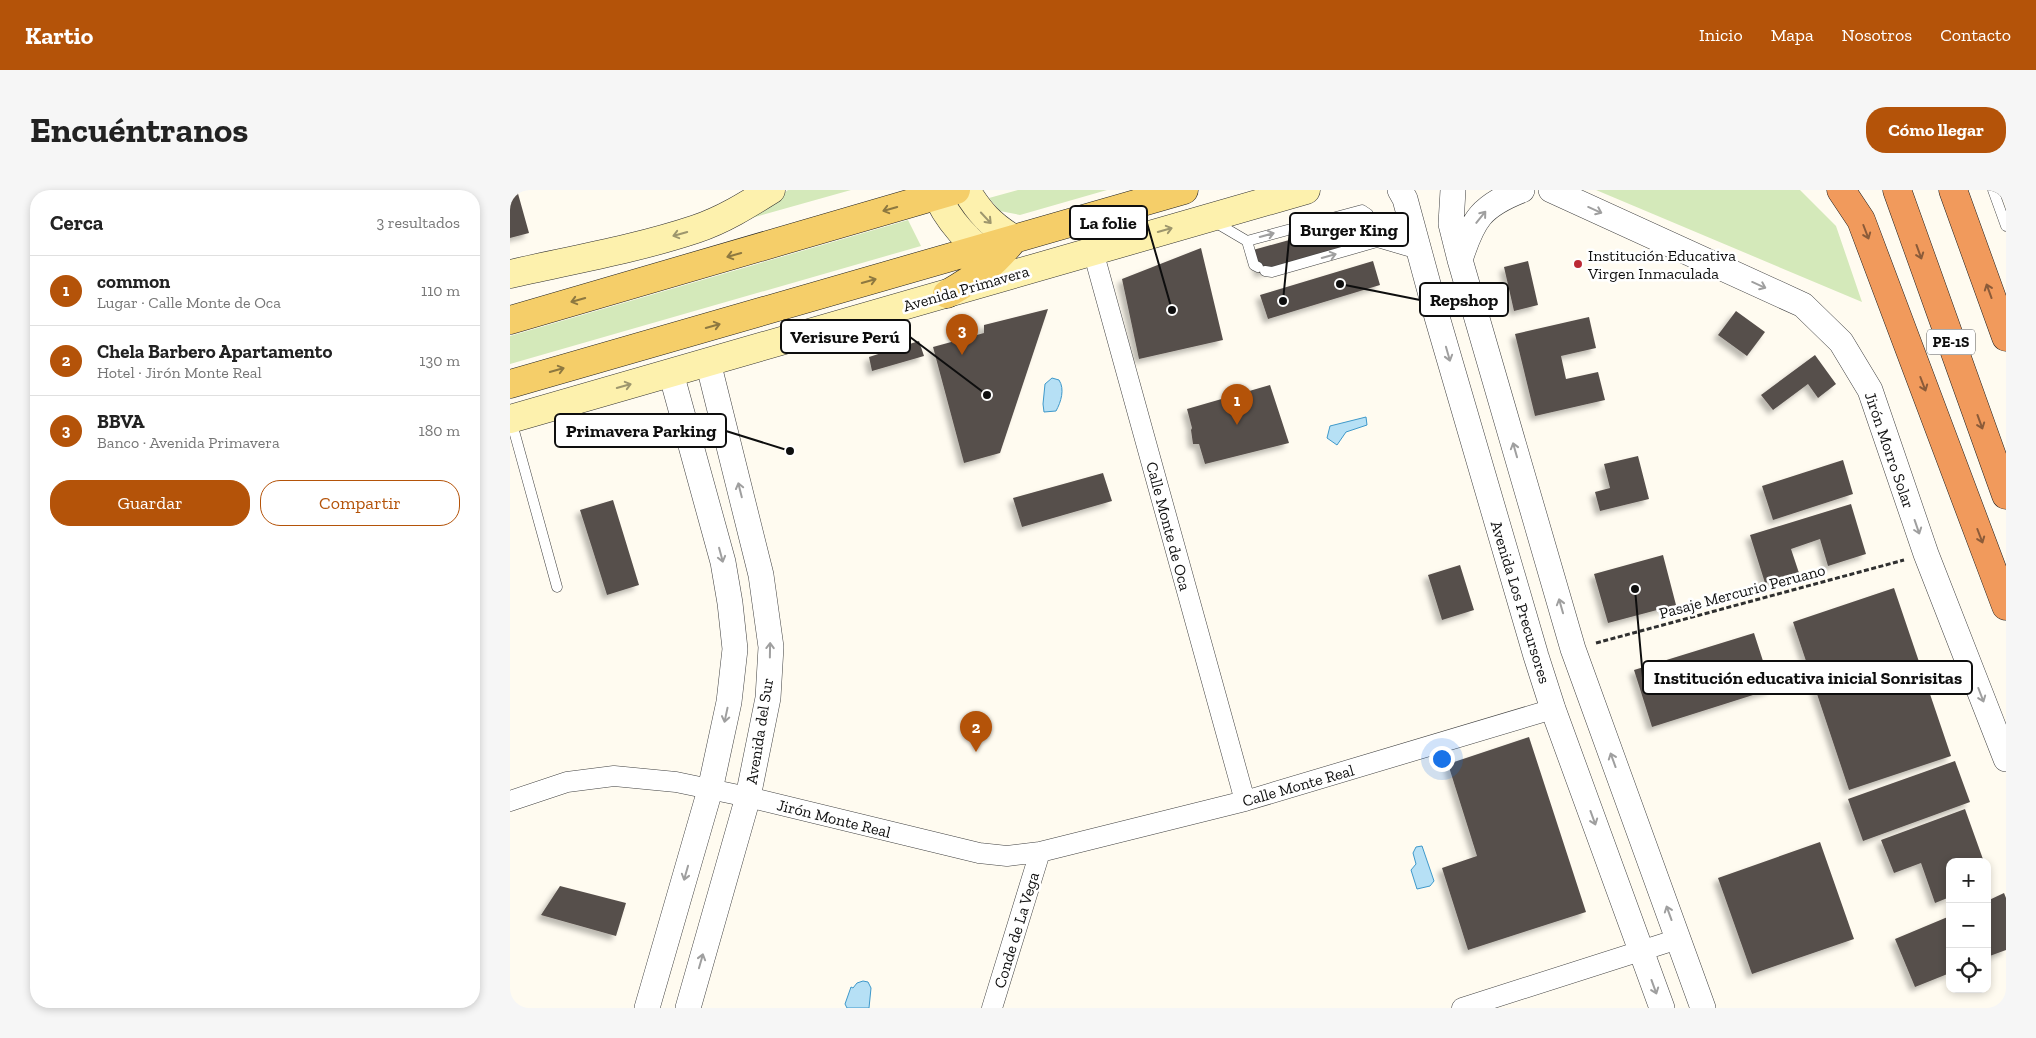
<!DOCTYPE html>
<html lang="es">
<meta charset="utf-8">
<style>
body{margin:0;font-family:"Zilla Slab",serif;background:#f6f6f6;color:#222}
.controls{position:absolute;right:15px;bottom:15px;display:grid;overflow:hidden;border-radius:10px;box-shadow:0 2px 8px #0003}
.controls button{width:45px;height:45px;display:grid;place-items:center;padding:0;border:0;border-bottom:1px solid #e0e0e0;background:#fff;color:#222;font:25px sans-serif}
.you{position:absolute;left:931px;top:568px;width:18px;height:18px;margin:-12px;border:4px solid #fff;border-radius:50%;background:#1a73e8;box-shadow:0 0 0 8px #1a73e833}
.badge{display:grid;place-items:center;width:32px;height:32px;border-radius:50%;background:#b45309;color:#fff;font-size:16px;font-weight:700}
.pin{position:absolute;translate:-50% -41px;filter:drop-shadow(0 1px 2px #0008)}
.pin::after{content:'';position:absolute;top:26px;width:18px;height:15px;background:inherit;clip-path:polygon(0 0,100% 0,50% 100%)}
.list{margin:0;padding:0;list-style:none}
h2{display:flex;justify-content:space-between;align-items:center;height:65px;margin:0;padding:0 20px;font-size:21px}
h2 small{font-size:16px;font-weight:400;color:#767676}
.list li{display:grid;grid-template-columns:32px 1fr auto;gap:15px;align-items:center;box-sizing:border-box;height:70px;padding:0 20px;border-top:1px solid #e0e0e0}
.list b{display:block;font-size:19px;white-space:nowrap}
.list p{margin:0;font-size:16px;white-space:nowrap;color:#767676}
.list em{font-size:16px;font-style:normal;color:#767676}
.actions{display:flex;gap:10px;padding:15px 20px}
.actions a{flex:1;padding:11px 0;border:1px solid #b45309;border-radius:20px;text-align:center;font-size:18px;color:#b45309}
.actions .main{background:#b45309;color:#fff}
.icon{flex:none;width:28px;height:28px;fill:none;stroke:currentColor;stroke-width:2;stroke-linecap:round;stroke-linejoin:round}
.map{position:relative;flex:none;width:1496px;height:818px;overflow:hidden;border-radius:20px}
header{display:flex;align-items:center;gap:30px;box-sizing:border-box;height:70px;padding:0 25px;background:#b45309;color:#fff}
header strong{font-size:24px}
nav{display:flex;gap:28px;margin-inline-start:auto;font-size:18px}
.intro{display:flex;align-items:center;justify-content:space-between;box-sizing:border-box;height:120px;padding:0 30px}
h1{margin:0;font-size:35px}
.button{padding:12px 22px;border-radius:20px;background:#b45309;color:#fff;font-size:18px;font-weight:700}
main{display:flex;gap:30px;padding:0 30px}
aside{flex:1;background:#fff;border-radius:20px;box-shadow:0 2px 8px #0003}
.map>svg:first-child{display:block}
.green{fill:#d4e9ba}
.water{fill:#b6e0f5;stroke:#3e98ca}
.building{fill:#574f4b;filter:url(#shadow)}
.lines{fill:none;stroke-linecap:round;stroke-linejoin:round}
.service-casing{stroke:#414141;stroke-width:11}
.minor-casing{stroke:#414141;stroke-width:21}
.tertiary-casing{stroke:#414141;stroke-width:26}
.secondary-casing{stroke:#303030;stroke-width:29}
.primary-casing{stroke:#1f1f1f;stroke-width:29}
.motorway-casing{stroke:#1f1f1f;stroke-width:29}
.path{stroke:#303030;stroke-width:3;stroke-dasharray:5 2.5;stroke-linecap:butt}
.service{stroke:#fff;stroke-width:10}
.minor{stroke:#fff;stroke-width:20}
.tertiary{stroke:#fff;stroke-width:25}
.secondary{stroke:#fdf1ad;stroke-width:28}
.primary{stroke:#f5ce69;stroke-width:28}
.motorway{stroke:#f19a5c;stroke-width:28}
.oneway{stroke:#8d7840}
.oneway2{stroke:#9f9f9f}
.oneway3{stroke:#9d966d}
.oneway4{stroke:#8b5b39}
.poi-dot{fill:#bc2935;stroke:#fff;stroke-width:2}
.labels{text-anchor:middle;stroke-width:5;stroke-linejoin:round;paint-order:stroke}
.shield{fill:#fff;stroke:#565656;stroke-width:1}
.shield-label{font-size:15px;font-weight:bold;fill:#0e0e0e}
.poi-label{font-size:16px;fill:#0e0e0e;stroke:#fff;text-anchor:start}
.street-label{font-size:16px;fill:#0e0e0e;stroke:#fff}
.leader{fill:none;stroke:#0e0e0e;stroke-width:2}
.callout-dot{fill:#0e0e0e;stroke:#fff;stroke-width:2}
.callout{fill:#fff;stroke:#0e0e0e;stroke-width:2}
.callout-label{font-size:18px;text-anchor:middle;font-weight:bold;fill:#0e0e0e}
</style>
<header>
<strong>Kartio</strong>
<nav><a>Inicio</a><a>Mapa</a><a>Nosotros</a><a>Contacto</a></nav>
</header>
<div class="intro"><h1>Encuéntranos</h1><a class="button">Cómo llegar</a></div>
<main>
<aside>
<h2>Cerca<small>3 resultados</small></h2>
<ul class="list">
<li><span class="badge">1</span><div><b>common</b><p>Lugar · Calle Monte de Oca</p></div><em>110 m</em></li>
<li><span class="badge">2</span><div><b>Chela Barbero Apartamento</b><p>Hotel · Jirón Monte Real</p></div><em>130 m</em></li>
<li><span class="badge">3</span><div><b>BBVA</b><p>Banco · Avenida Primavera</p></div><em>180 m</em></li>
</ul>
<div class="actions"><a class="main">Guardar</a><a>Compartir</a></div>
</aside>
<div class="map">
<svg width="1496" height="818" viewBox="0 0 1496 818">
<defs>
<filter id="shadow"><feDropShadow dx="-4.5" dy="4.5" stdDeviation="2.5" flood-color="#0004"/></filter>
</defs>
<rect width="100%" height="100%" fill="#fffbf0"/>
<path class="green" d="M 278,0 L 341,0 L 238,29 Z
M 508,0 L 597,0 L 510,25 L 490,21 L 479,8 Z
M 1086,0 L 1290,0 L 1326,36 L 1352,112 Z
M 398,30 L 411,56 L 0,174 L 0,146 Z"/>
<path class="water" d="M 542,188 L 549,190 C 555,199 551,212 546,221 L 534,222 L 533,214 L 535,194 Z
M 856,227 L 857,235 L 836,242 L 827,255 L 817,248 L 820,236 Z
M 912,656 L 924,691 L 920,696 L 907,699 L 901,680 L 906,674 L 903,663 L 906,657 Z
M 353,791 L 358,792 L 361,798 L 359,818 L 337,818 L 335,814 L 341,797 L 343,798 L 347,793 Z"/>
<path class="building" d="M 0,0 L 7,0 L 19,43 L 0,48 Z
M 851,30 L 857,53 L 749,83 L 743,60 Z
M 691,58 L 713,150 L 629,169 L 612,89 Z
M 863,71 L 870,95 L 758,129 L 750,105 Z
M 1018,71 L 1028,115 L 1004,121 L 994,77 Z
M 538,119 L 490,263 L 454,273 L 423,157 L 474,143 L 474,135 Z
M 1226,121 L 1255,142 L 1237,166 L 1208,145 Z
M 1079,127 L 1086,158 L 1051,166 L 1056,189 L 1088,182 L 1095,210 L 1025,226 L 1005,144 Z
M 409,151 L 414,166 L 362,181 L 359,167 Z
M 1305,165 L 1326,194 L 1308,208 L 1298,194 L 1263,220 L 1251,205 Z
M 760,195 L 779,253 L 695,274 L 689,254 L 683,254 L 681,240 L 682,238 L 677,219 Z
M 1128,266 L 1139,309 L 1090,321 L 1085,302 L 1100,298 L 1094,274 Z
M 1333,270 L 1343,304 L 1263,330 L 1252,296 Z
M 593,283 L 602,311 L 512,337 L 503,308 Z
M 103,310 L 129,395 L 97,405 L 70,320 Z
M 1341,314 L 1356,364 L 1318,376 L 1310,349 L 1281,359 L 1289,383 L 1255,393 L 1240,345 Z
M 1153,365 L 1166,415 L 1098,433 L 1084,384 Z
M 950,375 L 964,420 L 932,430 L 918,385 Z
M 1384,398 L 1441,566 L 1339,600 L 1283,432 Z
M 1244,443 L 1262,499 L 1142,537 L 1124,480 Z
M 1019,547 L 1076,722 L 958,760 L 932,678 L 967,666 L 938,574 Z
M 1445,571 L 1460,612 L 1353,651 L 1338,609 Z
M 1455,619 L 1474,672 L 1440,672 L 1440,707 L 1425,713 L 1411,673 L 1384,683 L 1371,650 Z
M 1310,652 L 1344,749 L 1242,784 L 1208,688 Z
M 50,696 L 116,713 L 106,746 L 31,725 Z
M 1494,703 L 1496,708 L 1496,760 L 1477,767 L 1477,711 Z
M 1440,726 L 1440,783 L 1405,797 L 1385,749 Z"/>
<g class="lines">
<g class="service-casing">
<path id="service" d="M 1483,0 L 1496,36
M 703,31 L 737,51 L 852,20 L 858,24 L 867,52 L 908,64
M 737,51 L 744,75 L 748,77
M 755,81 L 762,82 L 867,52
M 1,230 L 47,397"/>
</g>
<g class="minor-casing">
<path id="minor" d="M 583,61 L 735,611
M 0,611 L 57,592 L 104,586 L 166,592 L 238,607 L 469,663 L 497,666 L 530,662 L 735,611 L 1043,519
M 482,818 L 530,662
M 952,818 L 1168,749"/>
</g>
<g class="tertiary-casing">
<path id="tertiary" d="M 890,0 L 895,9 L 927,127 L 1026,466 L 1043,519 L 1152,818
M 943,0 L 941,34 L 950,70 L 1063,459 L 1193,818
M 1041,0 L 1293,115 L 1331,152 L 1360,200 L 1416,364 L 1496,569
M 950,70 C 963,29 971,16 1012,0
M 137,818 L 200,600 L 219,512 L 225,459 L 220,413 L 213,372 L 161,183
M 178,818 L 238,607 L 258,508 L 261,457 L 251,385 L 198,172"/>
</g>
<g class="secondary-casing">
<path id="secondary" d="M 425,0 C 436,30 461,55 486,72
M 456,0 C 470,23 481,35 504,49
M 0,84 C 62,70 126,59 186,39 C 213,30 237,15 261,0
M 0,229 L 796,0"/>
</g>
<g class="primary-casing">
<path id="primary" d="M 437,104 C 468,86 482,76 504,49
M 0,130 L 446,0
M 0,194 L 674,0"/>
</g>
<g class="motorway-casing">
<path id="motorway" d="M 1331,0 L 1351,30 L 1496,416
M 1387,0 L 1496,305
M 1443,0 L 1496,147"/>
</g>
<path class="path" d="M 1086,453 L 1394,370"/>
<use href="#service" class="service"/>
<use href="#minor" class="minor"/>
<use href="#tertiary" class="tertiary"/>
<use href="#secondary" class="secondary"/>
<use href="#primary" class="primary"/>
<use href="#motorway" class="motorway"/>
</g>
<defs><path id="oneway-shaft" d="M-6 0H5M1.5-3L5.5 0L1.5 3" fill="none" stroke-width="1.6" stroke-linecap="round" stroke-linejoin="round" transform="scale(1.25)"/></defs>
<g class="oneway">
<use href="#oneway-shaft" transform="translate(380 19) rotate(164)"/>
<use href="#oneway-shaft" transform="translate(224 65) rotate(164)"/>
<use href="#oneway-shaft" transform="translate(359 91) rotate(-16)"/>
<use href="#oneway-shaft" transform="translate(68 110) rotate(164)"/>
<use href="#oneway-shaft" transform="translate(203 136) rotate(-16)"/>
<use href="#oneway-shaft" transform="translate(47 180) rotate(-16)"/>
</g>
<g class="oneway2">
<use href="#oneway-shaft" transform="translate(1085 20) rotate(24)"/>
<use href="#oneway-shaft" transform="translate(971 27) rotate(-51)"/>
<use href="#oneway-shaft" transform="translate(757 45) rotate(-15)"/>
<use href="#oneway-shaft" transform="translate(819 66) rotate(-16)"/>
<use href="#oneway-shaft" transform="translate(1249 95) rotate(24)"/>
<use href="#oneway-shaft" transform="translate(938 164) rotate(74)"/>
<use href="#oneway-shaft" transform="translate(1005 260) rotate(-106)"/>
<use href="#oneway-shaft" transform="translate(230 300) rotate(-104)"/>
<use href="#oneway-shaft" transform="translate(1407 337) rotate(71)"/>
<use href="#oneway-shaft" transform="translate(211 365) rotate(75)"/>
<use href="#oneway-shaft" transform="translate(1051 416) rotate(-106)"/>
<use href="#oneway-shaft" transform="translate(260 460) rotate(-89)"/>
<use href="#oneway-shaft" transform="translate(1471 505) rotate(69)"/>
<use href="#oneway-shaft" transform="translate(216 525) rotate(102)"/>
<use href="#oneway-shaft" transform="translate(1103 570) rotate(-110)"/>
<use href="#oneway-shaft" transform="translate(1083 628) rotate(70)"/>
<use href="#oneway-shaft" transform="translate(176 683) rotate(106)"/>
<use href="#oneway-shaft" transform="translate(1159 723) rotate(-110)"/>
<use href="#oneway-shaft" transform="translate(191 771) rotate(-74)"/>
<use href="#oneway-shaft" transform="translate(1144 797) rotate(70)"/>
</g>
<g class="oneway3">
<use href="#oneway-shaft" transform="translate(476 28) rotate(47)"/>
<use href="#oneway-shaft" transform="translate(655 40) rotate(-16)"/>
<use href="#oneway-shaft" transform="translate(170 44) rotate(164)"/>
<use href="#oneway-shaft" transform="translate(114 196) rotate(-16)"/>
</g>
<g class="oneway4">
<use href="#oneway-shaft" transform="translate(1356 42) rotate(69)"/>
<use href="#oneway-shaft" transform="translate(1409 62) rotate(70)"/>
<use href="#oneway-shaft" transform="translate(1479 101) rotate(-110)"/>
<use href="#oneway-shaft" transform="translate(1413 194) rotate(69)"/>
<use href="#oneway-shaft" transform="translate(1470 232) rotate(70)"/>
<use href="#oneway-shaft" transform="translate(1470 346) rotate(69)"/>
</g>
<circle class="poi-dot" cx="1068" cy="74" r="5"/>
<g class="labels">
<rect class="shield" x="1417" y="139.5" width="48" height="25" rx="4"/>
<g class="shield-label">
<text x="1441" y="157">PE-1S</text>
</g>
<g class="poi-label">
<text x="1078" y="71">Institución Educativa<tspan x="1078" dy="18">Virgen Inmaculada</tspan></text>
</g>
<g class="street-label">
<text transform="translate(456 98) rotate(-16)" y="6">Avenida Primavera</text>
<text transform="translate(1380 260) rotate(71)" y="6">Jirón Morro Solar</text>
<text transform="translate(659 336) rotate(75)" y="6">Calle Monte de Oca</text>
<text transform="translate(1232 401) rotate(-15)" y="6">Pasaje Mercurio Peruano</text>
<text transform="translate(1011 412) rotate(73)" y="6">Avenida Los Precursores</text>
<text transform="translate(249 541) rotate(-81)" y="6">Avenida del Sur</text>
<text transform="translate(788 595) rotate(-16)" y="6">Calle Monte Real</text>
<text transform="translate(324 628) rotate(14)" y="6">Jirón Monte Real</text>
<text transform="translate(506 740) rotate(-73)" y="6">Conde de La Vega</text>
</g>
</g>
<path class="leader" d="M662 120L637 33M773 111L780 40M830 94L910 110M477 205L400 147M280 261L216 241M1125 399L1133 488"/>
<g class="callout-dot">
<circle cx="662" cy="120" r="5"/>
<circle cx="773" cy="111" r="5"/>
<circle cx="830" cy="94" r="5"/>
<circle cx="477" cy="205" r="5"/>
<circle cx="280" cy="261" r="5"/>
<circle cx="1125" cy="399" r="5"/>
</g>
<g class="callout">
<rect x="560" y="16" width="77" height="33" rx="5"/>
<rect x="780" y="23" width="118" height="33" rx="5"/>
<rect x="910" y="93" width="88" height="33" rx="5"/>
<rect x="271" y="130" width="129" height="33" rx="5"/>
<rect x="45" y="224" width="171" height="33" rx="5"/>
<rect x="1133" y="471" width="329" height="33" rx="5"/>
</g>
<g class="callout-label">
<text x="598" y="39">La folie</text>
<text x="839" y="46">Burger King</text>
<text x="954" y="116">Repshop</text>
<text x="335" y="153">Verisure Perú</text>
<text x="131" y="247">Primavera Parking</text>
<text x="1298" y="494">Institución educativa inicial Sonrisitas</text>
</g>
</svg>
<div class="controls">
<button>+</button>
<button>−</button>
<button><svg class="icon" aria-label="locate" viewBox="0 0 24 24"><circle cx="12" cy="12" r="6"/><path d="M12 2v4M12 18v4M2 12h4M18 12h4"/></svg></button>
</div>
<div class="you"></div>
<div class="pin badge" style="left:727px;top:235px">1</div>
<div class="pin badge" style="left:466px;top:562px">2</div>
<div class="pin badge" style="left:452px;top:165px">3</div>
</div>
</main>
